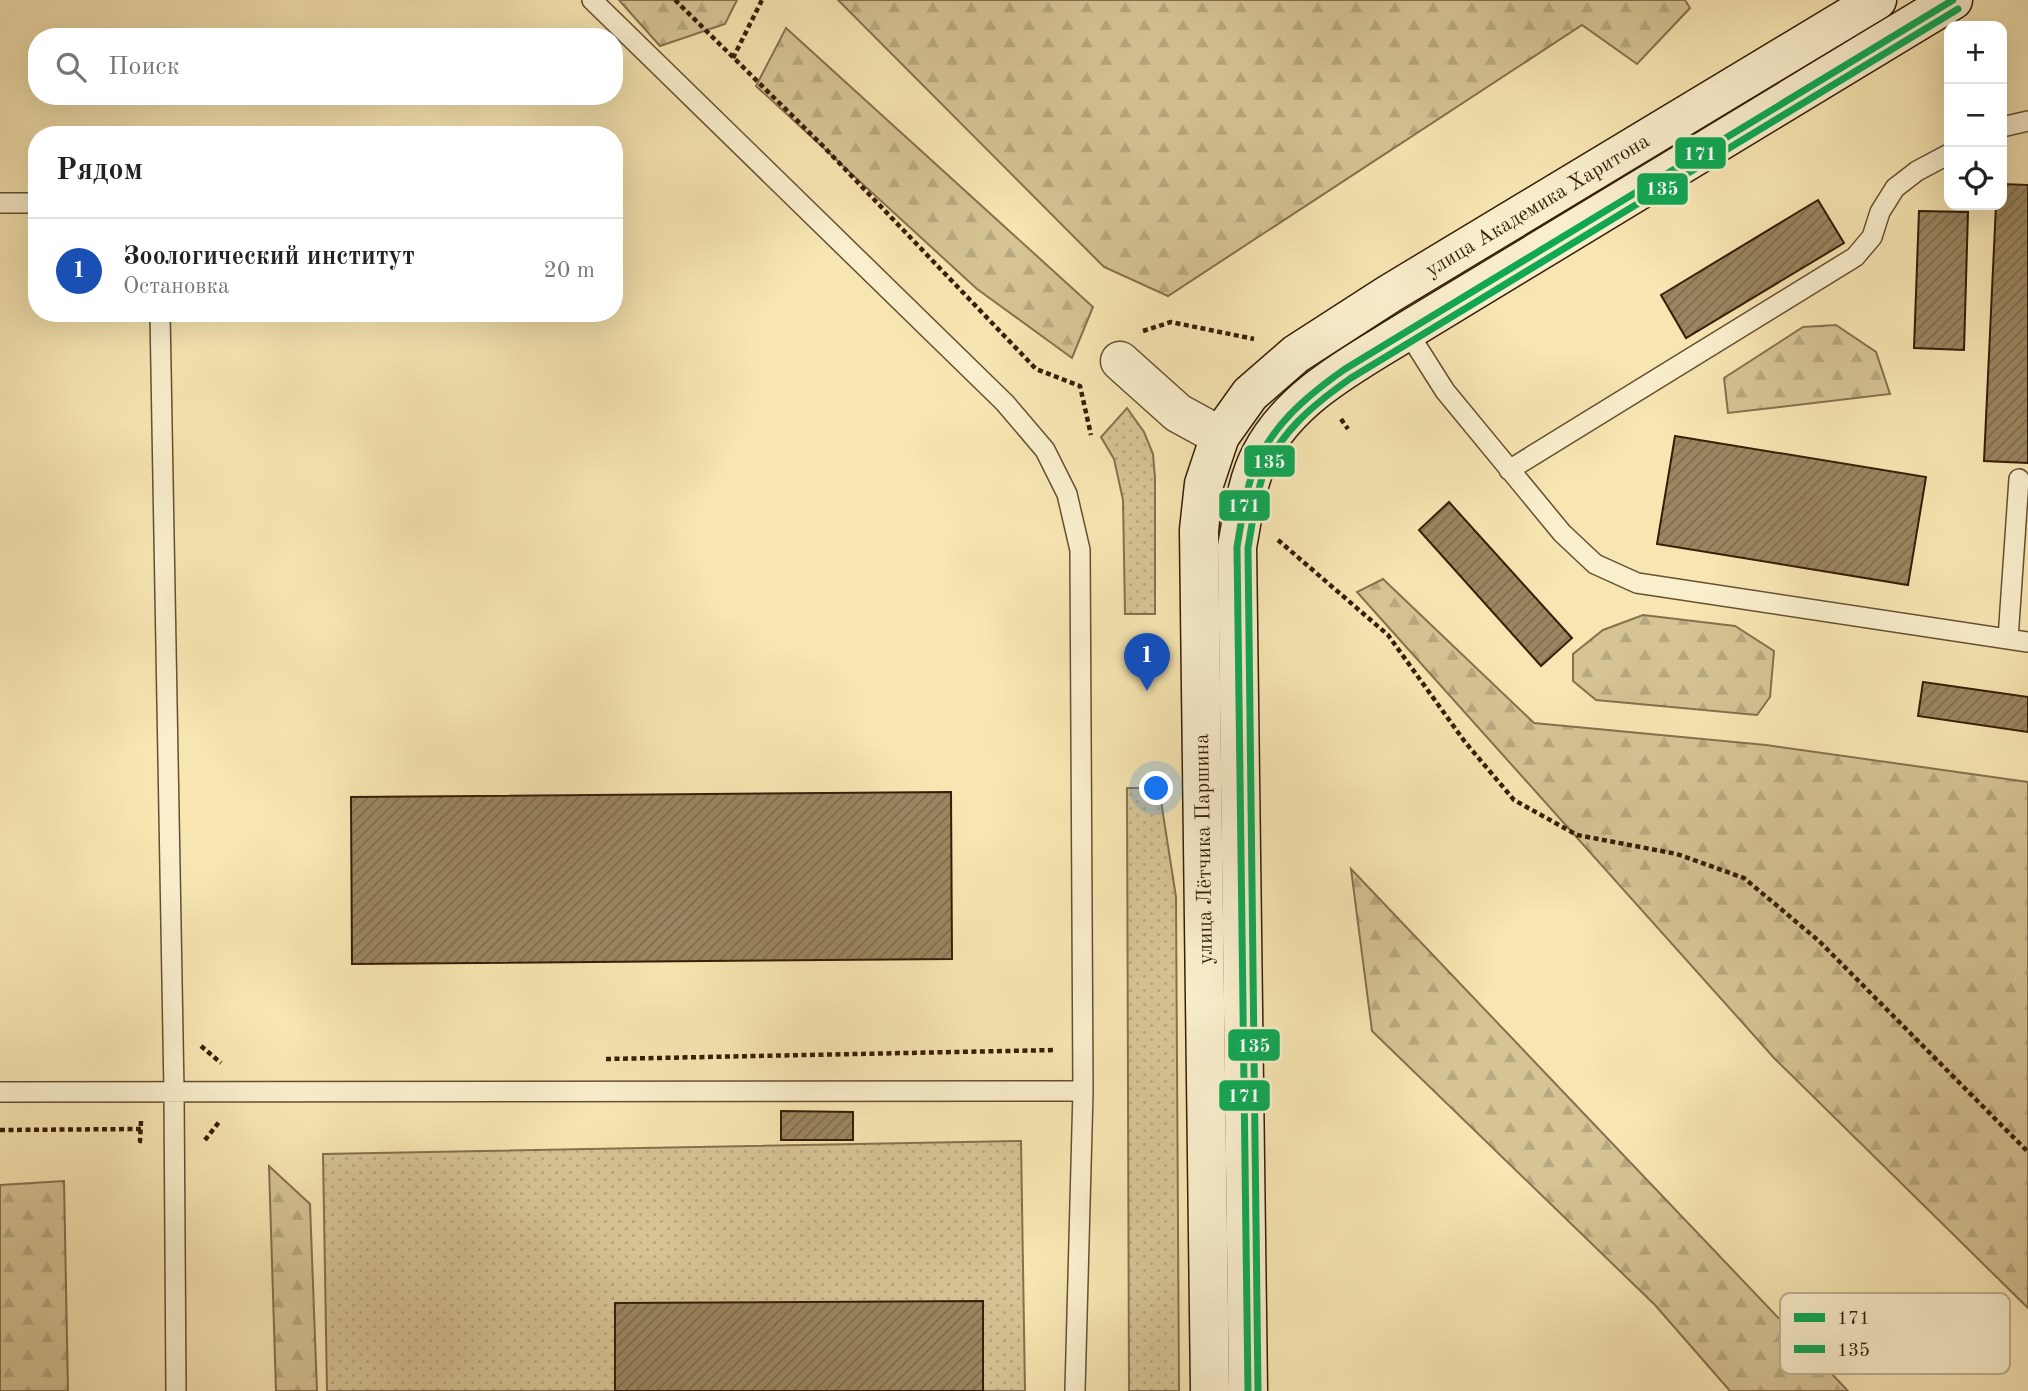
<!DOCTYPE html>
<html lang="ru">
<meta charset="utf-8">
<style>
body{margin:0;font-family:"Old Standard TT",serif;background:#f2f2f2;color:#222}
.controls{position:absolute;right:21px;top:21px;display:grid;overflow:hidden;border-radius:14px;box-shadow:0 7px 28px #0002}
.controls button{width:63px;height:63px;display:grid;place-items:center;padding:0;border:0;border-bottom:2px solid #e0e0e0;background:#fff;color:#222;font:35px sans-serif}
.you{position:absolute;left:1157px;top:789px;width:24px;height:24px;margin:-18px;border:5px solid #fff;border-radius:50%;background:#1a73e8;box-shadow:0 0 0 10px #1a73e833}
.badge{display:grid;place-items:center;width:46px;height:46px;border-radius:50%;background:#d93025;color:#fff;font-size:23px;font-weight:700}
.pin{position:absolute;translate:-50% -58px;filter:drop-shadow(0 2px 4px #0008)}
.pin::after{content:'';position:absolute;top:37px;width:24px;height:21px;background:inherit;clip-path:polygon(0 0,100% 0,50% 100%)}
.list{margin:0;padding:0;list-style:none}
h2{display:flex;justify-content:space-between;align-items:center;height:91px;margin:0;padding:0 28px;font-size:30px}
h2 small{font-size:23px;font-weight:400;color:#767676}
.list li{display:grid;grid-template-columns:46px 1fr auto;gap:21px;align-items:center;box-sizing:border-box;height:105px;padding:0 28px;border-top:2px solid #e0e0e0}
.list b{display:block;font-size:26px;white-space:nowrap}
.list p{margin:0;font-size:23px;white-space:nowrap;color:#767676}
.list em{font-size:23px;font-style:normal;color:#767676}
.icon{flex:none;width:38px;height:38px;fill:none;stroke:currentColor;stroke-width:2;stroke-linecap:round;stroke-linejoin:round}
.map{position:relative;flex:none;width:2028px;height:1391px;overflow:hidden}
.search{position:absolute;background:#fff;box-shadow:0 7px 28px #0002;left:28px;top:28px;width:595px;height:77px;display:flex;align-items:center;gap:18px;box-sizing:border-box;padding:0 24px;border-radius:28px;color:#767676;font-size:26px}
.panel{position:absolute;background:#fff;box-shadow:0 7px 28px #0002;left:28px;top:126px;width:595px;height:196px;border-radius:28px}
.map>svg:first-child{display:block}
.green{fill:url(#green-dots);stroke:#86704e;stroke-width:2}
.forest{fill:url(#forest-firs);stroke:#86704e;stroke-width:2}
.building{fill:url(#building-hatch);stroke:#361d08;stroke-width:2}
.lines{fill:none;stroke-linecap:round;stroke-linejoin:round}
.lane-casing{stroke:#664f32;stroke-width:22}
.street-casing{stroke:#664f32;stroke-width:41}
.secondary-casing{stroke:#361d08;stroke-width:41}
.path{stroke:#361d08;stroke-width:4.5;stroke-dasharray:5 3.5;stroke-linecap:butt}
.lane{stroke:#faefcd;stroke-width:19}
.street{stroke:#faefcd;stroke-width:38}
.secondary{stroke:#faefcd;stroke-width:38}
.bus-1-casing{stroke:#faefcd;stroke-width:12}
.bus-2-casing{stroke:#faefcd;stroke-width:12}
.bus-1{stroke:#10a855;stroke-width:7}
.bus-2{stroke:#10a855;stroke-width:7}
.labels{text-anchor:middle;stroke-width:7;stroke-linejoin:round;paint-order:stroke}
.street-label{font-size:21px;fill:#361d08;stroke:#faefcd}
.key{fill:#faefcd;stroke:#bfb092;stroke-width:2}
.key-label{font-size:19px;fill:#361d08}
.line-badge{stroke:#faefcd;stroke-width:2.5}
.badge-label{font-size:19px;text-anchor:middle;font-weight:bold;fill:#fff}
</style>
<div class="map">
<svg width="2028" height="1391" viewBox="0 0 2028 1391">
<defs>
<pattern id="green-dots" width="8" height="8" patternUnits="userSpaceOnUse" patternTransform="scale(1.75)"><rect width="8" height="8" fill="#d6c495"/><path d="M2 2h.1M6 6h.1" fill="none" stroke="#b8a87f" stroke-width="1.8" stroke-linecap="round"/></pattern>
<pattern id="forest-firs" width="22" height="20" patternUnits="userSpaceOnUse" patternTransform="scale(1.75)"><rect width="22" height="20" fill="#d6c495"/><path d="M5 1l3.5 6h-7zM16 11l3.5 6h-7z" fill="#b8a87f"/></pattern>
<pattern id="building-hatch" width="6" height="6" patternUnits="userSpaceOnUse" patternTransform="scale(1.75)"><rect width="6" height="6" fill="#9a8660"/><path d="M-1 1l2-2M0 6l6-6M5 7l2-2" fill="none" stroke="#7e6d4d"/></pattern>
</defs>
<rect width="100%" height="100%" fill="#f7e6b2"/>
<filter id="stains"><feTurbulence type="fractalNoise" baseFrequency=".00286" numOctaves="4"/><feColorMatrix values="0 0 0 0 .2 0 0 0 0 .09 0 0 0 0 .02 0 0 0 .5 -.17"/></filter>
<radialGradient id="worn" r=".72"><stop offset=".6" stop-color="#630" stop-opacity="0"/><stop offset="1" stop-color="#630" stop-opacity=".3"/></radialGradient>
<path class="green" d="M 1127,408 L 1144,432 L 1153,454 L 1155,478 L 1155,614 L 1125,614 L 1123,500 L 1114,459 L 1101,437 Z
M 1127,788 L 1159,788 L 1176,897 L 1179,1391 L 1129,1391 Z
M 1021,1141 L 1025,1391 L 327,1391 L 323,1154 Z"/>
<path class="forest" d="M 619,0 L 737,0 L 725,24 L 660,46 Z
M 838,0 L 1685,0 L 1690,8 L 1637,64 L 1582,25 L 1168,296 L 1104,267 Z
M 786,28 L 1093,307 L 1072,358 L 977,289 L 756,86 Z
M 1836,325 L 1876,352 L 1890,394 L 1728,413 L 1724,378 L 1803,327 Z
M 1383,579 L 1534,723 L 1766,745 L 2028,782 L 2028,1308 L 1775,1059 L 1357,592 Z
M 1643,615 L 1735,626 L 1774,651 L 1770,697 L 1757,715 L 1596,700 L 1573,681 L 1573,654 L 1603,630 Z
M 1351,869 L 1848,1391 L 1730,1391 L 1655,1305 L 1372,1031 Z
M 269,1166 L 310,1204 L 317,1391 L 276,1391 Z
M 64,1181 L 68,1391 L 0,1391 L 0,1185 Z"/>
<path class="building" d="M 2002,184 L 2028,185 L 2028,463 L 1984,461 L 1996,205 L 2002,205 Z
M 1818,200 L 1844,243 L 1686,338 L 1661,295 Z
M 1919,211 L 1968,212 L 1964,350 L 1914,348 Z
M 1675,436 L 1926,477 L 1908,585 L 1657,544 Z
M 1449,502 L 1572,638 L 1541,666 L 1419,530 Z
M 1923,682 L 2028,697 L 2028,732 L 1918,716 Z
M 951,792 L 952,959 L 352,964 L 351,797 Z
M 781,1111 L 853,1112 L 853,1140 L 781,1140 Z
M 983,1301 L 983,1391 L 615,1391 L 615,1303 Z"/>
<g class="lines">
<g class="lane-casing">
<path id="lane" d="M 592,0 L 1005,403 L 1045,450 L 1067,494 L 1080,550 L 1083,1091 L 1075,1391
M 2002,127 L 2028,121
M 0,203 L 37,203
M 160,313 L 174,1092 L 176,1391
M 1407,331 L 1445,391 L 1562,533 L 1595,564 L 1637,583 L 2028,642
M 1509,470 L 1855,257 L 1872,237 L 1880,212 L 1895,188 L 1917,171 L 1949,154
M 2008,639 L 2019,479
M 0,1092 L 1083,1091"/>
</g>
<g class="street-casing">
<path id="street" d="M 1120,361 L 1178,413 L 1220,436"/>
</g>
<g class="secondary-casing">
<g id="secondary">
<path id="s1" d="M 1210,1391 L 1199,530 L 1204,484 L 1220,436 L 1250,394 L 1296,354 L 1389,294 L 1877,0"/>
<path d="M 1248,1391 L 1237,547 C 1243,516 1246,482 1261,454 C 1291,396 1354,364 1407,331 L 1953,0"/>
</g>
</g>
<path class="path" d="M 675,0 L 823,146 L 1036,369 L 1080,386 L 1091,435
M 733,58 L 762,0
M 1143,331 L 1171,322 L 1254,339
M 1341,419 L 1348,429
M 1278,540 L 1388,635 L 1465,742 L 1514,800 L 1577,835 L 1677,854 L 1744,878 L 1819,941 L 2028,1152
M 201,1046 L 221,1063
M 606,1059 L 1056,1050
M 141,1121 L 140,1141 L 145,1141
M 0,1130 L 141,1129
M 205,1140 L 219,1122"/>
<use href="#lane" class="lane"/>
<use href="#street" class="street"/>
<use href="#secondary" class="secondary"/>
<g class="bus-1-casing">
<path id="bus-1" d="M 1248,1391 L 1237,547 C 1241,524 1244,500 1251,478 C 1267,429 1305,397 1345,369 L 1953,0"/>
</g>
<g class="bus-2-casing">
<path id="bus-2" d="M 1258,1391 L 1248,548 C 1252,525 1255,501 1262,478 C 1277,434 1314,404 1351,378 L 1958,9"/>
</g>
<use href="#bus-1" class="bus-1"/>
<use href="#bus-2" class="bus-2"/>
</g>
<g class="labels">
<g class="street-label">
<text dy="7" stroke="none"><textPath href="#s1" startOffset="1354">улица Академика Харитона</textPath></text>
<text transform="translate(1203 849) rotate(-91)" y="7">улица Лётчика Паршина</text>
</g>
</g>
<rect x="1780" y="1293" width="230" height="81" rx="10" class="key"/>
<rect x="1794" y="1313" width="31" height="9" fill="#10a855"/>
<rect x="1794" y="1345" width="31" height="8" fill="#10a855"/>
<g class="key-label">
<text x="1837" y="1324">171</text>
<text x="1837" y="1356">135</text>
</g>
<g class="line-badge">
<rect x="1674" y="136" width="53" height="34" rx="7" fill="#10a855"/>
<rect x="1636" y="172" width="53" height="34" rx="7" fill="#10a855"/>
<rect x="1243" y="444" width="53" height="34" rx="7" fill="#10a855"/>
<rect x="1218" y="489" width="53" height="33" rx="7" fill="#10a855"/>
<rect x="1227" y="1028" width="54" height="34" rx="7" fill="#10a855"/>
<rect x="1218" y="1079" width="53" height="33" rx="7" fill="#10a855"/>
</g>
<g class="badge-label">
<text x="1700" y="160">171</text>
<text x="1662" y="195">135</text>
<text x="1269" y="468">135</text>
<text x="1244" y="512">171</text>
<text x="1254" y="1052">135</text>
<text x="1244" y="1102">171</text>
</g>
<rect width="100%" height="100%" filter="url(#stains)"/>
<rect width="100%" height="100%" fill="url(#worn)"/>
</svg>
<div class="controls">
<button>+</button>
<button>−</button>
<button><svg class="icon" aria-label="locate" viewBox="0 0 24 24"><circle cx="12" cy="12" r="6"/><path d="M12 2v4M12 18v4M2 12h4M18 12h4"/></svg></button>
</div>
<div class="you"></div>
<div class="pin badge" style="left:1147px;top:691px;background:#1a4fb4">1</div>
<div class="search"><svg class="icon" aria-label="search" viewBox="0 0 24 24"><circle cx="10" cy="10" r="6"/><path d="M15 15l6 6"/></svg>Поиск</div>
<section class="panel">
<h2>Рядом<small></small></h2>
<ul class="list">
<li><span class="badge" style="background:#1a4fb4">1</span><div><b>Зоологический институт</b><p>Остановка</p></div><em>20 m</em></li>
</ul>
</section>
</div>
